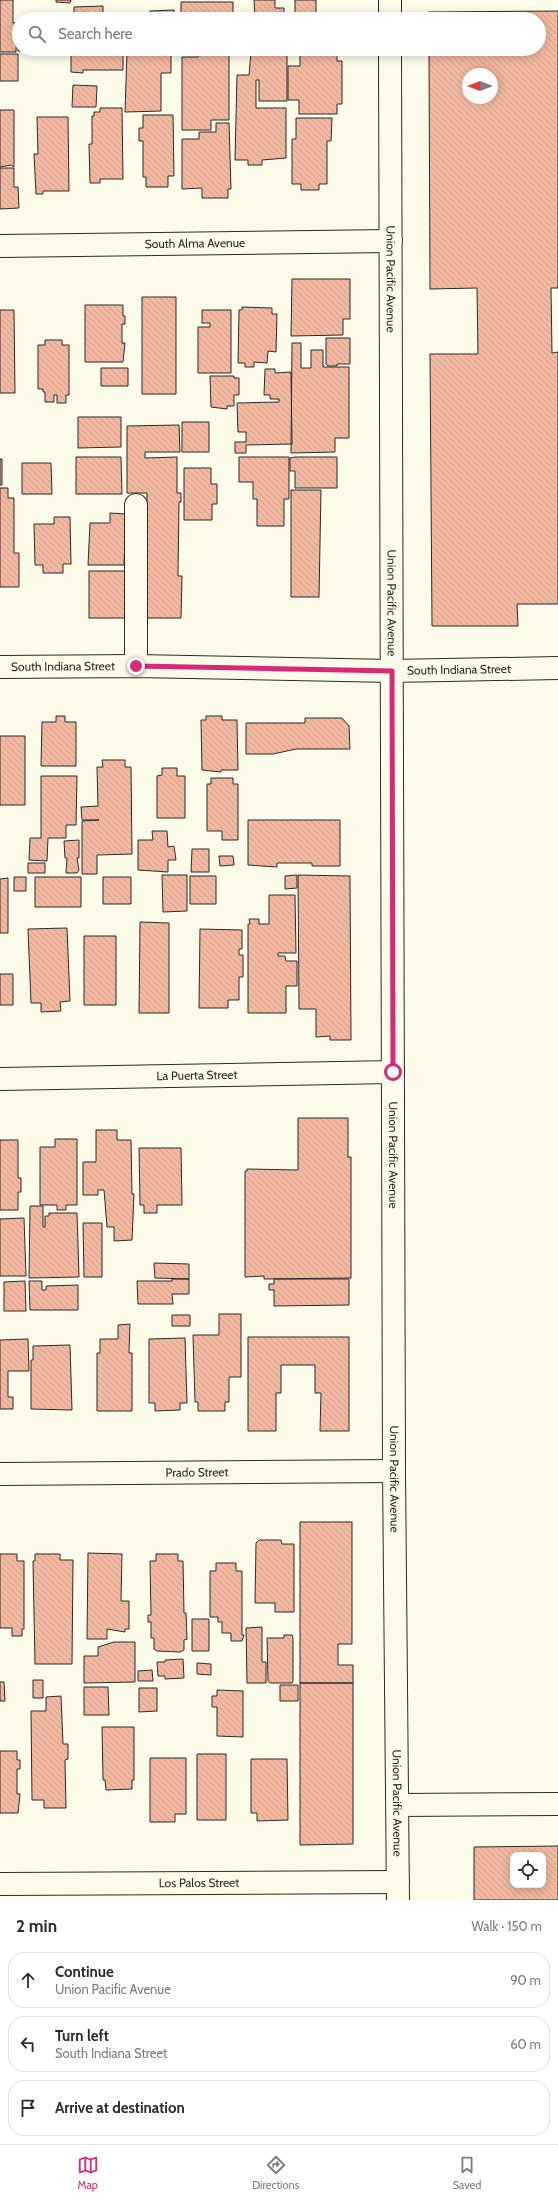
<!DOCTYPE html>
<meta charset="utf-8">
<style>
body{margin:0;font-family:Cabin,sans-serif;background:#f7f7f7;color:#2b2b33}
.controls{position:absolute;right:12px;bottom:12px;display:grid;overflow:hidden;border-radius:8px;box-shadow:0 2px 10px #0003}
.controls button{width:36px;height:36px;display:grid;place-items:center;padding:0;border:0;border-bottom:1px solid #e1e1e2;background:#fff;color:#2b2b33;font:20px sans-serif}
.compass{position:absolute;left:462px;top:68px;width:36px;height:36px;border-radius:50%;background:#fff;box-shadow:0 2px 10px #0003;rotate:270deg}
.stop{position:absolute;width:12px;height:12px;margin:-9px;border:3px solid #db2777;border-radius:50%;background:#fff}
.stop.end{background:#db2777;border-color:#fff;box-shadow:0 1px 4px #0008}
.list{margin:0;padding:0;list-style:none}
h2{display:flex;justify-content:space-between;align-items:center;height:52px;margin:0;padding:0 16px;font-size:17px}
h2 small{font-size:13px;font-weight:400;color:#7c7c81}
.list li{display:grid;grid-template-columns:26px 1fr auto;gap:12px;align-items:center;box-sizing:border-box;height:56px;margin:0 8px 8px;padding:0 8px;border:1px solid #e1e1e2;border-radius:16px}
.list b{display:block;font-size:15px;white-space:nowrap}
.list p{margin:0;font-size:13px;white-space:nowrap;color:#7c7c81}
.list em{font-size:13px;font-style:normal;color:#7c7c81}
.icon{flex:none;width:22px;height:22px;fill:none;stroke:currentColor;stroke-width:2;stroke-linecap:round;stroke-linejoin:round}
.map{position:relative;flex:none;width:558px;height:1900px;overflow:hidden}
.search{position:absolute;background:#fff;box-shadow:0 2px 10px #0003;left:12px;right:12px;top:12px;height:44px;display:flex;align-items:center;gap:10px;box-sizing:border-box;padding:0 14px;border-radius:22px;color:#7c7c81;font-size:15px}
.sheet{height:244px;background:#fff}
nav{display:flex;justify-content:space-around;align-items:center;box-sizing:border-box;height:56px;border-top:1px solid #e1e1e2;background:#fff;font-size:11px;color:#7c7c81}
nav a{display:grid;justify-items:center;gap:2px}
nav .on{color:#db2777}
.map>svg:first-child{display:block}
.building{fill:url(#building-back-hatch);stroke:#2b2b2b;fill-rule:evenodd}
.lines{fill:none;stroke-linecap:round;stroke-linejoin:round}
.minor-casing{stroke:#2b2b2b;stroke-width:24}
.minor{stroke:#fdfbea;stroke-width:22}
.route{stroke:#db2777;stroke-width:5}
.labels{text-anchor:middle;stroke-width:3;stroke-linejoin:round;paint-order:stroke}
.street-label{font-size:12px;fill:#2b2b2b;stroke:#fdfbea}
</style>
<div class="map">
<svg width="558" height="1900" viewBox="0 0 558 1900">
<defs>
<pattern id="building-back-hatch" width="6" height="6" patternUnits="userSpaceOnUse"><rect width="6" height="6" fill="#f2b8a0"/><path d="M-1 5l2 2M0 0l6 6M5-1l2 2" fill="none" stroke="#d09e8a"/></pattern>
</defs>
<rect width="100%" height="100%" fill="#fdfbea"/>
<path class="building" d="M 0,0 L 13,0 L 13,23 L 17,23 L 16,52 L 0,52 Z
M 56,0 L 71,0 L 70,3 L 56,2 Z
M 254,0 L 275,0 L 275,8 L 284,8 L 284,19 L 255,19 Z
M 295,0 L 316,0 L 316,19 L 295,19 Z
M 181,2 L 233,2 L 233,19 L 181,19 Z
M 103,6 L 103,19 L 74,19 L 74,7 Z
M 174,10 L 174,18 L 177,19 L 148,19 L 150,18 L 150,11 Z
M 558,11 L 558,288 L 551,288 L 552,353 L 558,352 L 558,604 L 517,604 L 518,626 L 432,626 L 430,354 L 478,354 L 477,288 L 430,289 L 429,49 L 539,49 L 539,19 L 429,19 L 428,12 ZM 468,74 L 492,74 L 492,98 L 468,98 Z
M 47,17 L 64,17 L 64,19 L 47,19 Z
M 18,23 L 19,49 L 69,49 L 18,51 Z
M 125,49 L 177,49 L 177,50 L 125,50 Z
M 181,49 L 229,49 L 229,50 L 181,50 Z
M 198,51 L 229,51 L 229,120 L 211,120 L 211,130 L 182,130 L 182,57 L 198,57 Z
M 71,52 L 123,52 L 123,70 L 83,70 L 83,73 L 71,72 Z
M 127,52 L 150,52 L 150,55 L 171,55 L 171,73 L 161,73 L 161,111 L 125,112 Z
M 251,52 L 287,52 L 287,101 L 259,101 L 259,80 L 256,80 L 256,108 L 286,108 L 286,158 L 262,160 L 262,165 L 248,165 L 248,160 L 235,160 L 237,75 L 249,75 Z
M 300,53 L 337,53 L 337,61 L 342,61 L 342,104 L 337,104 L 337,114 L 299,114 L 299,100 L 288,100 L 288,66 L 300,66 Z
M 0,54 L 18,54 L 18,81 L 0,81 Z
M 73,85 L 97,86 L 96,107 L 72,107 Z
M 100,108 L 122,108 L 123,179 L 100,179 L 100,183 L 90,183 L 89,144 L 92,144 L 92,116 L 94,116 L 94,112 L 100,112 Z
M 0,110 L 14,110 L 14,167 L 11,165 L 0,167 Z
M 143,115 L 173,115 L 174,176 L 168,176 L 168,187 L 146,187 L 146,177 L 143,177 L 143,141 L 139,141 L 139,128 L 143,128 Z
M 37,117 L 68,117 L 69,191 L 43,191 L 43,194 L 36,194 L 34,154 L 38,154 Z
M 296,118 L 332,118 L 331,141 L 327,141 L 327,184 L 319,184 L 319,190 L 301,190 L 301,184 L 292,184 L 292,139 L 296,139 Z
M 216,123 L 229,123 L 231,189 L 228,189 L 228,198 L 202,198 L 202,188 L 182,189 L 182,139 L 199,139 L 199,132 L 216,132 Z
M 0,168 L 14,168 L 14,187 L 18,187 L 19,208 L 0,209 Z
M 292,279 L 350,279 L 350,319 L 343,319 L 343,335 L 291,336 Z
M 142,297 L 176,297 L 176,394 L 142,394 Z
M 85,305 L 123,305 L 123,316 L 125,316 L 125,324 L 122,324 L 122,343 L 125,343 L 123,362 L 85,362 Z
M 242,307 L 272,308 L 272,314 L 277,314 L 276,352 L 268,351 L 267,363 L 254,362 L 254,367 L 245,367 L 245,363 L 238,363 L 239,310 L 242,310 Z
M 0,310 L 14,310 L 15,393 L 0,393 Z
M 202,310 L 231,310 L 231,373 L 198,373 L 198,327 L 210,327 L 210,323 L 202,323 Z
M 326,338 L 350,338 L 350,364 L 337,364 L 337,366 L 328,366 L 326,364 Z
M 45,340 L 62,340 L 62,345 L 69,345 L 69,395 L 66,395 L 66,403 L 57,403 L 57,395 L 54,395 L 54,402 L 45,402 L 45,392 L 43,392 L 43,389 L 38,389 L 38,345 L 45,345 Z
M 292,343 L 301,343 L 301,368 L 311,368 L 311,350 L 323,350 L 323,367 L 349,367 L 349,438 L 335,438 L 335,452 L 291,453 Z
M 101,368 L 128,368 L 128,386 L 101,386 Z
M 265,369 L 275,369 L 275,373 L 291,372 L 292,444 L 246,445 L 246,453 L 235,453 L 235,442 L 246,442 L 246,432 L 238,432 L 237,403 L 279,402 L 279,399 L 270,399 L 270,395 L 264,395 Z
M 210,376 L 234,376 L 234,378 L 239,378 L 239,395 L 234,395 L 234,406 L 227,406 L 227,409 L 211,407 Z
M 78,417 L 121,417 L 121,447 L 78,448 Z
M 182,422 L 209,422 L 209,452 L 182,452 Z
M 179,425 L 180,452 L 145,452 L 145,458 L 177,457 L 177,493 L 181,493 L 181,502 L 179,502 L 178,576 L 182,576 L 181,618 L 146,618 L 147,493 L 127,493 L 127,426 Z
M 76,457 L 121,457 L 122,494 L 76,494 Z
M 239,457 L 289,457 L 289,499 L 284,499 L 284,526 L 257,526 L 257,499 L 253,499 L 253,482 L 239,482 Z
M 295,457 L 337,457 L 337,488 L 295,488 L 295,471 L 290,471 L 290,458 Z
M 0,459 L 2,459 L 2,485 L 0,485 Z
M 22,463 L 51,463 L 52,494 L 22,494 Z
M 184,468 L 211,468 L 211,484 L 217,484 L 217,504 L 212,504 L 212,520 L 184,520 Z
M 0,488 L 8,488 L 8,498 L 14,498 L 14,553 L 19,553 L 19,587 L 0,587 Z
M 291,490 L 321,490 L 319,597 L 291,597 Z
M 110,513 L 126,514 L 124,565 L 88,565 L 90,523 L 110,523 Z
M 54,517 L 70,517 L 71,564 L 63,564 L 63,573 L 43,573 L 43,565 L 35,565 L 34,524 L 54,524 Z
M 89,571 L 125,571 L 125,618 L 89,618 Z
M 56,716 L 65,716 L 65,722 L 76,722 L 76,766 L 41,766 L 42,722 L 56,722 Z
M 206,716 L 222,716 L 222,720 L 237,720 L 238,770 L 221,770 L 221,772 L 202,770 L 201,720 L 206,720 Z
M 305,718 L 342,718 L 349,726 L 350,749 L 296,749 L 273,754 L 246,754 L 246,723 L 305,723 Z
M 0,736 L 25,736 L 25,805 L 0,805 Z
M 102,760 L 125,760 L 125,767 L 131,767 L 132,854 L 97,855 L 97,874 L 82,874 L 82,821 L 99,820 L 82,820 L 81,807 L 98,806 L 97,767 L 103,767 Z
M 162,768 L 177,768 L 177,776 L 185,776 L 185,818 L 157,818 L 157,776 L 162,775 Z
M 41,776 L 77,776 L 76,825 L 66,825 L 66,838 L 48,838 L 47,861 L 29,860 L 30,838 L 41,838 Z
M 211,778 L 233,778 L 233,784 L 238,784 L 238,840 L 222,840 L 222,831 L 207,831 L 207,784 L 211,784 Z
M 248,820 L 340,820 L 340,866 L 312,866 L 312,863 L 277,863 L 277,867 L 248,865 Z
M 152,831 L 167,831 L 168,847 L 174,846 L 176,860 L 168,860 L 168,872 L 138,870 L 138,840 L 153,840 Z
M 79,840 L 79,858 L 77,858 L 79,870 L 77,873 L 66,873 L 67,858 L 65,858 L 64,841 Z
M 192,849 L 209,849 L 209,872 L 191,872 Z
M 219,856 L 233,856 L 234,865 L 220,866 Z
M 28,863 L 45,863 L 45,873 L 28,873 Z
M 162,875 L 187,875 L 187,911 L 163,912 Z
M 297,875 L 297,888 L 285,889 L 285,876 Z
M 298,875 L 350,876 L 351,1040 L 330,1040 L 330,1036 L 316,1037 L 316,1009 L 299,1009 Z
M 190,876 L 216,876 L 216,904 L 190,904 Z
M 14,877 L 26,877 L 26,891 L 14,891 Z
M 35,877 L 81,877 L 81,907 L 35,907 Z
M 103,877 L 131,877 L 131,904 L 103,904 Z
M 8,878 L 8,933 L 0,933 L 0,879 Z
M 269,895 L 295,895 L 296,953 L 278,953 L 278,956 L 285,956 L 286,961 L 297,961 L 297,986 L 286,986 L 286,1013 L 248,1013 L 248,924 L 250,924 L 249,919 L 259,919 L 259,924 L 269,924 Z
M 140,922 L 169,923 L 169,1013 L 139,1013 Z
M 67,928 L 70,1001 L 60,1002 L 61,1011 L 41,1012 L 41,1003 L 31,1003 L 28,929 Z
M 200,929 L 242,930 L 242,949 L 239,949 L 239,955 L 243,955 L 243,977 L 239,977 L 239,1000 L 228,1000 L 228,1008 L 199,1008 Z
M 84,936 L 116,936 L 116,1005 L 84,1005 Z
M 0,974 L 13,974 L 13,1005 L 0,1005 Z
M 298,1118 L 348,1118 L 348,1157 L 351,1157 L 351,1278 L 264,1279 L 264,1276 L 245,1277 L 245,1171 L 247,1171 L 247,1169 L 298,1170 Z
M 96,1130 L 117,1130 L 117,1140 L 131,1140 L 132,1194 L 134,1194 L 132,1240 L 114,1241 L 114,1227 L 107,1227 L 104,1190 L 98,1190 L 98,1195 L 83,1195 L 83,1162 L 96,1162 Z
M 55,1139 L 77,1139 L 77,1205 L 66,1205 L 66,1210 L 57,1210 L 57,1205 L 40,1205 L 40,1147 L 55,1147 Z
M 0,1140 L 18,1140 L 18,1178 L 21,1178 L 21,1192 L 18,1192 L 18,1210 L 0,1210 Z
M 139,1148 L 181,1148 L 182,1205 L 157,1205 L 157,1213 L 144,1213 L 144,1205 L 140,1205 Z
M 30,1206 L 43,1206 L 43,1227 L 45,1227 L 45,1216 L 49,1216 L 49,1213 L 77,1213 L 79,1277 L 29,1278 Z
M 24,1218 L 26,1276 L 0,1276 L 0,1219 Z
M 83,1223 L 102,1223 L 102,1277 L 84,1277 Z
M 154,1263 L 189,1264 L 189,1279 L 155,1278 Z
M 172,1279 L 189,1279 L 189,1294 L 172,1294 L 173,1304 L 138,1304 L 137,1281 L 172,1281 Z
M 274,1279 L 349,1279 L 349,1305 L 274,1306 L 274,1290 L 269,1290 L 269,1284 L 274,1284 Z
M 25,1281 L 26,1311 L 4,1311 L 4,1282 Z
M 29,1281 L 42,1281 L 42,1290 L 46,1290 L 46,1286 L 78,1285 L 78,1310 L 30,1310 Z
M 219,1314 L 241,1314 L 241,1377 L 229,1377 L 229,1402 L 225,1402 L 225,1411 L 198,1411 L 198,1402 L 195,1402 L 193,1335 L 219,1335 Z
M 172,1315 L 190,1315 L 190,1326 L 172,1326 Z
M 130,1324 L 129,1353 L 132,1353 L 132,1411 L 97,1411 L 97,1353 L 100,1353 L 100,1339 L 118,1339 L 118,1325 Z
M 248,1337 L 349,1337 L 349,1431 L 320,1431 L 321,1393 L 315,1393 L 315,1365 L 281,1365 L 281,1393 L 276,1393 L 276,1431 L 248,1431 Z
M 185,1338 L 187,1403 L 180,1403 L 180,1410 L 155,1411 L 155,1403 L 149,1403 L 149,1339 Z
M 28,1339 L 29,1371 L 8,1371 L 8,1397 L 13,1397 L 13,1409 L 0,1409 L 0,1340 Z
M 70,1345 L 72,1410 L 31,1409 L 31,1360 L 33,1360 L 33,1346 Z
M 300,1522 L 352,1522 L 352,1644 L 338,1644 L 338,1665 L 353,1665 L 353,1683 L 300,1683 Z
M 259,1540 L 281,1540 L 282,1544 L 294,1544 L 294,1612 L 275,1612 L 275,1603 L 255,1603 L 256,1543 Z
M 88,1553 L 122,1554 L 121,1601 L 129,1601 L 129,1629 L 125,1629 L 125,1632 L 107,1629 L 107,1639 L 87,1639 Z
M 0,1554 L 17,1554 L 17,1561 L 24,1561 L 24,1629 L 22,1629 L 22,1636 L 12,1636 L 12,1628 L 0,1628 Z
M 35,1554 L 60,1554 L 60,1560 L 73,1560 L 72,1664 L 35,1664 L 33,1561 L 35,1561 Z
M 156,1554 L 178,1554 L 178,1561 L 183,1561 L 184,1613 L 186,1613 L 187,1639 L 184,1640 L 184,1650 L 180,1652 L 157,1651 L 154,1649 L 154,1638 L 151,1638 L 151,1622 L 148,1622 L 148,1615 L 151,1615 L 150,1561 L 156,1561 Z
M 216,1563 L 236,1563 L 236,1571 L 242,1571 L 242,1635 L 244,1635 L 242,1641 L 231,1641 L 231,1633 L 222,1633 L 222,1622 L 218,1622 L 218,1617 L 210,1617 L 210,1571 L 216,1571 Z
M 192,1619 L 209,1619 L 209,1651 L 192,1651 Z
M 262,1627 L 262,1662 L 266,1662 L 266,1683 L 247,1683 L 246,1628 Z
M 284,1635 L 292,1635 L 293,1638 L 293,1681 L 292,1683 L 270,1683 L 268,1681 L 267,1638 L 284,1638 Z
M 114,1642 L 135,1642 L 135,1682 L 84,1683 L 84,1656 L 98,1656 L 98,1647 Z
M 183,1659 L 184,1678 L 165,1679 L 165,1676 L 158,1676 L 157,1662 L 165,1662 L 165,1660 Z
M 197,1663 L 211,1664 L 211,1675 L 197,1674 Z
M 152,1670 L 153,1681 L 138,1681 L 138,1671 Z
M 33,1680 L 43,1680 L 43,1698 L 33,1698 Z
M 0,1682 L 4,1682 L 5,1701 L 0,1701 Z
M 300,1683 L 353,1683 L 353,1844 L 300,1845 Z
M 280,1685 L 298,1685 L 298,1701 L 280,1701 Z
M 84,1687 L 108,1687 L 109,1715 L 84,1715 Z
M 139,1688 L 157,1688 L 157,1711 L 139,1712 Z
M 217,1690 L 243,1691 L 243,1737 L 217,1736 L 217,1707 L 212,1707 L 212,1696 L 217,1696 Z
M 61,1696 L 63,1744 L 68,1744 L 68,1759 L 65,1760 L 66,1808 L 44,1808 L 44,1800 L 32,1800 L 31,1711 L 46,1711 L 46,1697 Z
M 102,1727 L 134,1727 L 134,1780 L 132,1780 L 132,1789 L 106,1790 L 105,1780 L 103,1780 Z
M 0,1751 L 17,1751 L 17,1760 L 20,1760 L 20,1769 L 17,1769 L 17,1794 L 20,1794 L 18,1813 L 0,1813 Z
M 197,1754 L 226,1754 L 226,1820 L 197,1820 Z
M 150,1758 L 186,1758 L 186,1814 L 175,1814 L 175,1822 L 150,1822 Z
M 251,1759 L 287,1759 L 288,1820 L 257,1821 L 257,1813 L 251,1813 Z
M 558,1846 L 558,1900 L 474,1900 L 474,1847 ZM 513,1855 L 543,1855 L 543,1885 L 513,1885 Z"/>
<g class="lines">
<g class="minor-casing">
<g id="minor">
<path d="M 390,0 L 390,19"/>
<path id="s1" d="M 390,49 L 394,1471 L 398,1900"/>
<path id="s2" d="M 0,246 L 391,241"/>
<path d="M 136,505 L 136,666"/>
<path id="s3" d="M 0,667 L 136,666 L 392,671 L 558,668"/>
<path id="s4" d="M 0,1079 L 393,1072"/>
<path id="s5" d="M 0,1474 L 394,1471"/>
<path d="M 398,1805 L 558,1804"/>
<path id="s6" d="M 0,1884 L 398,1882"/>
</g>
</g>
<use href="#minor" class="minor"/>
</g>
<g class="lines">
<path class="route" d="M 136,666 L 392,671 L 393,1072"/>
</g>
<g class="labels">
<g class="street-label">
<text dy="4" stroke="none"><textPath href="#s2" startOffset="195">South Alma Avenue</textPath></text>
<text dy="4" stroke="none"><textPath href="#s1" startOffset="230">Union Pacific Avenue</textPath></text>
<text dy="4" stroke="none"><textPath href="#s1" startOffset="554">Union Pacific Avenue</textPath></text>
<text dy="4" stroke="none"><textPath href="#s3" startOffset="63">South Indiana Street</textPath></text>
<text dy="4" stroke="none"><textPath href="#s3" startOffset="459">South Indiana Street</textPath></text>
<text dy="4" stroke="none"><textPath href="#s4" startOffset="197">La Puerta Street</textPath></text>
<text dy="4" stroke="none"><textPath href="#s1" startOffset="1106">Union Pacific Avenue</textPath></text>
<text dy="4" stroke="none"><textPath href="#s5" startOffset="197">Prado Street</textPath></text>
<text dy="4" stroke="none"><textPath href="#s1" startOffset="1430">Union Pacific Avenue</textPath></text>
<text dy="4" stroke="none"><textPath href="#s1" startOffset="1754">Union Pacific Avenue</textPath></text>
<text dy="4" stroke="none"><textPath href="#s6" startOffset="199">Los Palos Street</textPath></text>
</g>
</g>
</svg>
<div class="controls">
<button><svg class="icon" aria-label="locate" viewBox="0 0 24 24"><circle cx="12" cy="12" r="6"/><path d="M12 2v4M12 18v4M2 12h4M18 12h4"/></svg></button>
</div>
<svg class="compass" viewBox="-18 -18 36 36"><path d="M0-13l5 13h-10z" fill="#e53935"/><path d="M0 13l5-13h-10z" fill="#7c7c81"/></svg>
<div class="stop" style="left:393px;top:1072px"></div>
<div class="stop end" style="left:136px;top:666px"></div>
<div class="search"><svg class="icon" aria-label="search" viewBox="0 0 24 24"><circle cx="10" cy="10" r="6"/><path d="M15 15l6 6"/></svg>Search here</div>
</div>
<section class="sheet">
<h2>2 min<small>Walk · 150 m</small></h2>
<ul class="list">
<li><svg class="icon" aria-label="ahead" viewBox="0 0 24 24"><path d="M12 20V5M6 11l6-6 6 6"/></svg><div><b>Continue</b><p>Union Pacific Avenue</p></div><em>90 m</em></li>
<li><svg class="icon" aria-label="left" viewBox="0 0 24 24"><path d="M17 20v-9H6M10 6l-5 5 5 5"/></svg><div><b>Turn left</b><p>South Indiana Street</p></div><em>60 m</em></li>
<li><svg class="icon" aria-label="arrive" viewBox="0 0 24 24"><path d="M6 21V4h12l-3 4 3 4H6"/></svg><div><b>Arrive at destination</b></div></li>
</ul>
</section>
<nav>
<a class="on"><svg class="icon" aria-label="map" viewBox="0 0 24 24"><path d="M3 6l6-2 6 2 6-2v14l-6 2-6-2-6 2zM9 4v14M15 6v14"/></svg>Map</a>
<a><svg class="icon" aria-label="directions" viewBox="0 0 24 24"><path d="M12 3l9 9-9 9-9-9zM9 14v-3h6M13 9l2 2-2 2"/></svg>Directions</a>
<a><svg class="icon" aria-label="saved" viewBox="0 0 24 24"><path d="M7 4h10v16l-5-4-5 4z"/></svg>Saved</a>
</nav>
